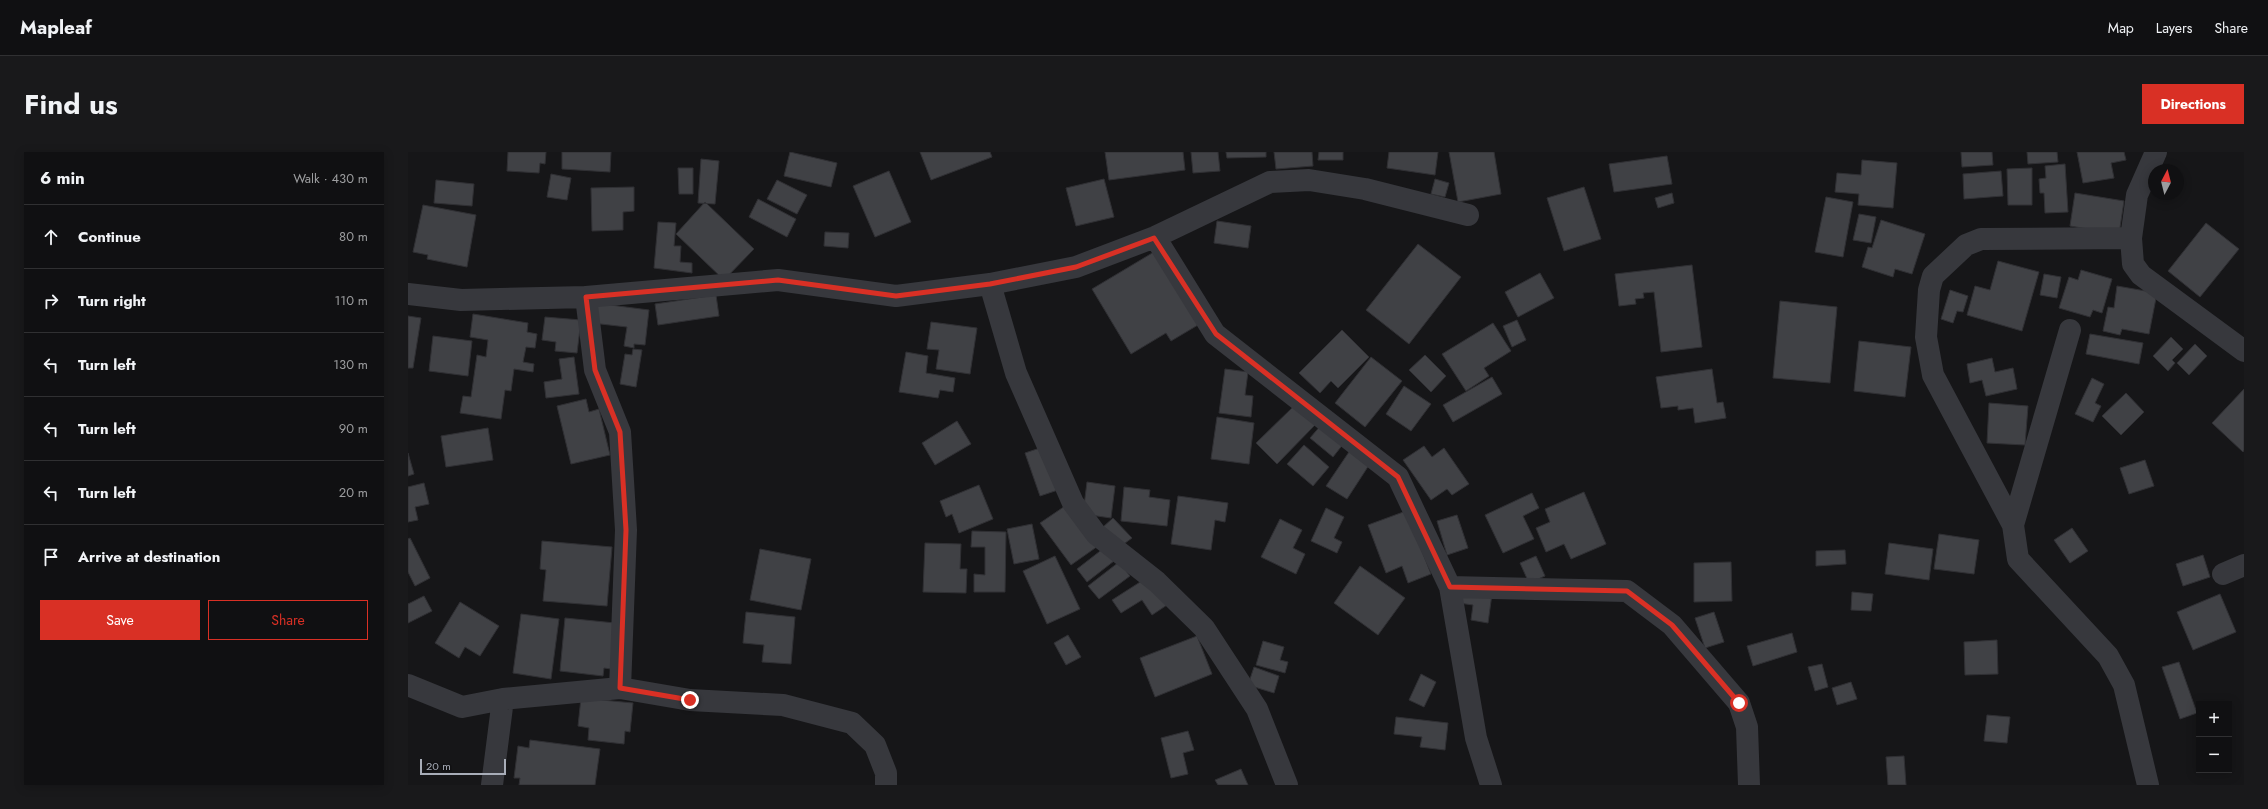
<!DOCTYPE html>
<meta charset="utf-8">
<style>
body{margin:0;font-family:Jost,sans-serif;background:#19191b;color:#f1f3f6}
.controls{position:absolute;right:12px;bottom:12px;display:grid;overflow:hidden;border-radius:0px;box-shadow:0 2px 10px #0003}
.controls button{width:36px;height:36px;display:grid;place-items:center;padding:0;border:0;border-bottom:1px solid #303032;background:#101012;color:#f1f3f6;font:20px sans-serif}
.compass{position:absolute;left:1740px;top:12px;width:36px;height:36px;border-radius:50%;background:#101012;box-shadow:0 2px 10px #0003;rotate:7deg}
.scale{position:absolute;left:12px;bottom:10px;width:86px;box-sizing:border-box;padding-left:4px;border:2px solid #a8adb8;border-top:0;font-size:11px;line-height:14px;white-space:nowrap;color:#a8adb8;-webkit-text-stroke:3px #111113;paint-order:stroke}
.stop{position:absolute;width:12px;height:12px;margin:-9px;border:3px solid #d93025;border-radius:50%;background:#fff}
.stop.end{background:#d93025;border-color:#fff;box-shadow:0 1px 4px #0008}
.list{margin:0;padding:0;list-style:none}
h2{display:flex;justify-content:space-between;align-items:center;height:52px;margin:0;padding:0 16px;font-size:17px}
h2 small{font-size:13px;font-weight:400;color:#9c9d9f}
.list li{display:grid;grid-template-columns:26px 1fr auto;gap:12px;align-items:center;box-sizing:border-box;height:64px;padding:0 16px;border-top:1px solid #303032}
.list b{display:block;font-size:15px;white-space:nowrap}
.list em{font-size:13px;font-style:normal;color:#9c9d9f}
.actions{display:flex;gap:8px;padding:12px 16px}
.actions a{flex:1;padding:9px 0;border:1px solid #d93025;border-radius:0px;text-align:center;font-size:14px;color:#d93025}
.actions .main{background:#d93025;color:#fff}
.icon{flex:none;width:22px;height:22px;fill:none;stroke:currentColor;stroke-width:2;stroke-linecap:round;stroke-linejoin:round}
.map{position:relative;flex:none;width:1836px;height:633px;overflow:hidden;border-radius:0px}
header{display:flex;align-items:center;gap:24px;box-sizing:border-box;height:56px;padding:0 20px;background:#101012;border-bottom:1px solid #303032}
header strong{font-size:19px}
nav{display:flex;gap:22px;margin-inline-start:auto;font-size:14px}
.intro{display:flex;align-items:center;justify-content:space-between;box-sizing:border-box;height:96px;padding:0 24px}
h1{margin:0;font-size:28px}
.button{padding:10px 18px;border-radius:0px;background:#d93025;color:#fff;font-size:14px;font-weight:700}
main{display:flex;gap:24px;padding:0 24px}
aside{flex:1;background:#101012;border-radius:0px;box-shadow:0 2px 10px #0003}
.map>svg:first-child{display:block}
.building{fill:#404145;stroke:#303034}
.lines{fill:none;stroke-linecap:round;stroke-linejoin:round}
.minor{stroke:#37383d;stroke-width:22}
.route{stroke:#d93025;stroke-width:5}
</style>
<header>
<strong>Mapleaf</strong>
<nav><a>Map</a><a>Layers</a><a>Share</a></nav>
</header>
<div class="intro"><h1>Find us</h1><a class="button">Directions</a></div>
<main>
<aside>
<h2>6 min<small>Walk · 430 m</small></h2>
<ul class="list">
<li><svg class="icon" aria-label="ahead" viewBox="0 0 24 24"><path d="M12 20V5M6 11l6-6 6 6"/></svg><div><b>Continue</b></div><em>80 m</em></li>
<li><svg class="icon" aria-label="right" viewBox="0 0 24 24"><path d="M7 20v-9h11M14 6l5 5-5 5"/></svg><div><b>Turn right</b></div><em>110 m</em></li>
<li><svg class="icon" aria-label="left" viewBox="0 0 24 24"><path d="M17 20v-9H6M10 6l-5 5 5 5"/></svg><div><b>Turn left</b></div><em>130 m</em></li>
<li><svg class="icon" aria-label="left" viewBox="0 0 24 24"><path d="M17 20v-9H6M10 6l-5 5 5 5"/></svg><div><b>Turn left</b></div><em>90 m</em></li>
<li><svg class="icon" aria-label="left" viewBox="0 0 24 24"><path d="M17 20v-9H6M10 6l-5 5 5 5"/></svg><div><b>Turn left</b></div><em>20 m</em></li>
<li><svg class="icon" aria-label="arrive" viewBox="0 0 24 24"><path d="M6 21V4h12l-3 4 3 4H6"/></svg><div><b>Arrive at destination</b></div></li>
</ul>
<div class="actions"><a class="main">Save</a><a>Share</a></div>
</aside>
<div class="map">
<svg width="1836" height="633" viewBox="0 0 1836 633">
<rect width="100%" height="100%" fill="#161618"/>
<path class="building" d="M 100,0 L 138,0 L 137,12 L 132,11 L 131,21 L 99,19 Z
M 154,0 L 203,0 L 202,20 L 154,17 Z
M 382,0 L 429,11 L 423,35 L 376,24 Z
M 512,0 L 582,0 L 584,5 L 523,28 Z
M 697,0 L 775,0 L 777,18 L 701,28 Z
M 783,0 L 810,0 L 812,19 L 785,21 Z
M 818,0 L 858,0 L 858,5 L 819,6 Z
M 866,0 L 904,0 L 905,14 L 868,17 Z
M 911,0 L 935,0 L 935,8 L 910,8 Z
M 981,0 L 1030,0 L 1027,23 L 979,16 Z
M 1041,0 L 1086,0 L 1093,42 L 1050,50 Z
M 1553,0 L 1584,0 L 1585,13 L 1554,15 Z
M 1619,0 L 1649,0 L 1650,10 L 1620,12 Z
M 1669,0 L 1716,0 L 1718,8 L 1703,11 L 1706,26 L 1675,31 Z
M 1259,4 L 1264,32 L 1206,40 L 1201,12 Z
M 293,7 L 311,9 L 307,52 L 290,51 Z
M 1454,8 L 1489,11 L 1485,56 L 1450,53 L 1451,42 L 1427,40 L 1429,21 L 1453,23 Z
M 1657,12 L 1660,60 L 1637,61 L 1636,41 L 1632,41 L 1631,27 L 1638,26 L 1637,14 Z
M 270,16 L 285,16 L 285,42 L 271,42 Z
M 1624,16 L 1624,53 L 1600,53 L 1599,17 Z
M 481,19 L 503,70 L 467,85 L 445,34 Z
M 1593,19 L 1595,44 L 1556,47 L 1555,22 Z
M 143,22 L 163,26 L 159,48 L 139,45 Z
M 696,27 L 706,65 L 668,74 L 658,36 Z
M 1027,27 L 1041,31 L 1037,45 L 1023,42 Z
M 28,28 L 66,32 L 64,54 L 26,51 Z
M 369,28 L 399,43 L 389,62 L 359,47 Z
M 226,35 L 226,59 L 215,60 L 215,78 L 184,79 L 183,36 Z
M 1176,35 L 1193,87 L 1156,99 L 1139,46 Z
M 1264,41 L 1266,51 L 1250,56 L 1247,46 Z
M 1667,41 L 1716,49 L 1711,82 L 1662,74 Z
M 1418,45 L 1445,50 L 1435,105 L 1407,100 Z
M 350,47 L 388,67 L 379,85 L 341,65 Z
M 297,50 L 346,97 L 316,128 L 268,82 Z
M 15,53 L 68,63 L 59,115 L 19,107 L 20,103 L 5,100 Z
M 1451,62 L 1468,65 L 1463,91 L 1445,88 Z
M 1473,68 L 1517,82 L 1504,122 L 1487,117 L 1485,125 L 1454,115 L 1460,95 L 1464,96 Z
M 809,69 L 843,74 L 840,96 L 806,91 Z
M 250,70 L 268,71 L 266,94 L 273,94 L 272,110 L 284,111 L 284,121 L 246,116 Z
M 1798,71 L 1831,97 L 1792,145 L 1760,119 Z
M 417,80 L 441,81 L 440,96 L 416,94 Z
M 1010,92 L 1053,125 L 1001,192 L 958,158 Z
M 751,97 L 795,170 L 763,189 L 758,181 L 723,202 L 684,137 Z
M 1590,109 L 1631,120 L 1614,179 L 1559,163 L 1567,134 L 1582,138 Z
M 1284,113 L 1294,195 L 1253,200 L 1246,140 L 1235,141 L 1236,146 L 1227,147 L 1228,152 L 1211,154 L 1207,122 Z
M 1673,118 L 1704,127 L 1694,161 L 1685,158 L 1682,165 L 1651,156 L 1661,125 L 1670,128 Z
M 1132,121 L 1146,146 L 1110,165 L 1097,140 Z
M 1636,122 L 1653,125 L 1649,146 L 1632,143 Z
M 1709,134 L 1749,141 L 1741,182 L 1714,177 L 1712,183 L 1695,179 L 1700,155 L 1706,156 Z
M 1542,138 L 1560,144 L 1555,160 L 1549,159 L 1545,171 L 1533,167 Z
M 308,143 L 311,164 L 250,173 L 247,152 Z
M 1372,149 L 1429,155 L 1422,231 L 1365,226 Z
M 187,151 L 241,158 L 237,193 L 226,192 L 226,196 L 216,194 L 219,175 L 184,171 Z
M 65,162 L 120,171 L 119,180 L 129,182 L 127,196 L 118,195 L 115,210 L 126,212 L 125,220 L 106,217 L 103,239 L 97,238 L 93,267 L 52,261 L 55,244 L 63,245 L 69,203 L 78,205 L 80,188 L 62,185 Z
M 0,164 L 13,166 L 5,216 L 0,216 Z
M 137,165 L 173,168 L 169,201 L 147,199 L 148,190 L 134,188 Z
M 1109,168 L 1118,188 L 1104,195 L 1095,174 Z
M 523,170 L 569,176 L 562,222 L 528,217 L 531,198 L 519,197 Z
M 1085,171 L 1103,199 L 1076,216 L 1081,224 L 1058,239 L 1034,202 Z
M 934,178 L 961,205 L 930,236 L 923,229 L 912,241 L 891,221 Z
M 1682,182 L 1735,191 L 1731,212 L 1678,202 Z
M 25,184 L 64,189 L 60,224 L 21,219 Z
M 1763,185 L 1775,197 L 1764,208 L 1767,211 L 1760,219 L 1745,204 Z
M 1451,189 L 1503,195 L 1497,245 L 1446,239 Z
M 1787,192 L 1799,204 L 1781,223 L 1769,211 Z
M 225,197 L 234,198 L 228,235 L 212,232 L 217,202 L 224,203 Z
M 498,200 L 520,204 L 518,221 L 547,226 L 545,240 L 532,238 L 530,246 L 491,240 Z
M 1017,203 L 1038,224 L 1023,240 L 1001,218 Z
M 166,205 L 171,242 L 138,246 L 136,230 L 154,227 L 151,207 Z
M 963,205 L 994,229 L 957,275 L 927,251 Z
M 1584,206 L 1587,220 L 1605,216 L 1609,237 L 1578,244 L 1574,228 L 1562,231 L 1559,212 Z
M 817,217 L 840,220 L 837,243 L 845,244 L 843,265 L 811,261 Z
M 1304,217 L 1309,251 L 1315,250 L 1318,266 L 1287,271 L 1285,256 L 1270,258 L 1270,254 L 1253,256 L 1248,225 Z
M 1084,225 L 1094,242 L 1045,270 L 1035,253 Z
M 1684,226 L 1696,232 L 1687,251 L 1693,254 L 1685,270 L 1667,262 Z
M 996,234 L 1023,252 L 1003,279 L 978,262 Z
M 1836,237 L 1836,298 L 1835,300 L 1804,271 Z
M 1718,241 L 1736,260 L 1713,283 L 1694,264 Z
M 178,247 L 181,260 L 191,257 L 202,303 L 163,312 L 149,254 Z
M 1581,251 L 1620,254 L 1617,293 L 1579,291 Z
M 887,253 L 907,273 L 869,312 L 848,291 Z
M 809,265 L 846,271 L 841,312 L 803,307 Z
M 549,269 L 563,292 L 527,313 L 514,291 Z
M 914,272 L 936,291 L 925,305 L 902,286 Z
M 80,276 L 85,308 L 38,315 L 33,284 Z
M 896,293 L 921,315 L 905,334 L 879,312 Z
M 1016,294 L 1024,305 L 1036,296 L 1061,332 L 1044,343 L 1039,337 L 1023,348 L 995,308 Z
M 635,295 L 650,338 L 632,344 L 617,301 Z
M 943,297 L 963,310 L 939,347 L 918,334 Z
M 0,301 L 6,322 L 0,324 Z
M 1737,308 L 1746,334 L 1721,342 L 1712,316 Z
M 679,330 L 707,334 L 703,366 L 675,362 Z
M 16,331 L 21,352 L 7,355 L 10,368 L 0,370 L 0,335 Z
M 571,333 L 585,367 L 551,381 L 544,362 L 538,365 L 532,349 Z
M 716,335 L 742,338 L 741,345 L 762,348 L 759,374 L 713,369 Z
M 1176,340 L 1198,392 L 1163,407 L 1156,392 L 1138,400 L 1128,376 L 1142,370 L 1137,357 Z
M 1124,341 L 1131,356 L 1115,364 L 1126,387 L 1095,401 L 1077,363 Z
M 770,344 L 820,351 L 817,370 L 807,368 L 803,398 L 763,392 Z
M 660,352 L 690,394 L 663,413 L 632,371 Z
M 918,356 L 936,365 L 926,386 L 934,390 L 929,401 L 903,389 Z
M 998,359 L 1023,422 L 1000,431 L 994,414 L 978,421 L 960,373 Z
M 1049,363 L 1060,396 L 1039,403 L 1029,369 Z
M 705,366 L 724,386 L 713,394 L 695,375 Z
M 872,367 L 894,378 L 885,396 L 897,402 L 888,422 L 853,405 Z
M 624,372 L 631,407 L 606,412 L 599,377 Z
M 1664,376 L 1680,399 L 1662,411 L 1646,388 Z
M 564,379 L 598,380 L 597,440 L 566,440 L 566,422 L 577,423 L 577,395 L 563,395 Z
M 1531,382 L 1571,388 L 1566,422 L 1526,417 Z
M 2,386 L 22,426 L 7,434 L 0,420 L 0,387 Z
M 134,389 L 204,395 L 199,454 L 135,449 L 138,418 L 132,417 Z
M 517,391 L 553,392 L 552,417 L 559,417 L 558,441 L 515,440 Z
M 1481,391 L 1525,397 L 1521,428 L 1477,422 Z
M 696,396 L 706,409 L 679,430 L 669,417 Z
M 352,397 L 403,407 L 393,458 L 342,448 Z
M 1437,398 L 1438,412 L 1408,414 L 1408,399 Z
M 1795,403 L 1802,425 L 1775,434 L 1768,412 Z
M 647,404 L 672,457 L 639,472 L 615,419 Z
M 1128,404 L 1137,424 L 1121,431 L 1112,411 Z
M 711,410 L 722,424 L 691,447 L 680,434 Z
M 1323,410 L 1324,449 L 1286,450 L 1286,411 Z
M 952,414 L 997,446 L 970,483 L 926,451 Z
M 740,425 L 759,453 L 744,463 L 734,448 L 713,461 L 704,448 Z
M 1053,438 L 1084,442 L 1080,471 L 1063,468 L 1065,453 L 1051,451 Z
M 1444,440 L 1465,442 L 1463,459 L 1443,458 Z
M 1812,442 L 1828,480 L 1785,498 L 1769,460 Z
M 16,444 L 24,459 L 0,471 L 0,452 Z
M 52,450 L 91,474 L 72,504 L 57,495 L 51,506 L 27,491 Z
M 338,460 L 387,465 L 383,512 L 354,510 L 356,493 L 335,491 Z
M 1306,460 L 1316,490 L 1297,496 L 1287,466 Z
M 113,462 L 151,467 L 143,527 L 105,521 Z
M 157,466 L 207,471 L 203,517 L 196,516 L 195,524 L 152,519 Z
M 1384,481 L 1389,500 L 1345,514 L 1339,494 Z
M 660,483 L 673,505 L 658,513 L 646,491 Z
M 789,484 L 804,522 L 747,545 L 732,506 Z
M 1589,488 L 1590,522 L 1557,523 L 1556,490 Z
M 855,489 L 876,495 L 872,508 L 880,510 L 877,521 L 848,513 Z
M 1771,510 L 1789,561 L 1772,567 L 1754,515 Z
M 1414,512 L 1420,535 L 1407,539 L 1400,515 Z
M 846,515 L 871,524 L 866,541 L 840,533 Z
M 1013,522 L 1028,530 L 1016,555 L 1001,548 Z
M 1443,530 L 1449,547 L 1429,553 L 1424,536 Z
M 173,546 L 225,551 L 222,580 L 217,579 L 216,592 L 180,588 L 181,576 L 170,574 Z
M 1579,563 L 1602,565 L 1599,591 L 1576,589 Z
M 988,565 L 1040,571 L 1037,598 L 1012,595 L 1014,585 L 986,582 Z
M 780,579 L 786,598 L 775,601 L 780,622 L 763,626 L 753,586 Z
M 122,588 L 192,597 L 187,633 L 111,633 L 112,626 L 106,626 L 110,594 L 121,596 Z
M 1496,604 L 1498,633 L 1480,633 L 1478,605 Z
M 833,617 L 840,633 L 810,633 L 807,628 Z"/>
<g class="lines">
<path class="minor" d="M 1748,0 L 1729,43 L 1723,86 L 1725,112 L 1733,123 L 1836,199
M 747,85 L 807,182 L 990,325 L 1042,435 L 1068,586 L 1083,633
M 582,132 L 608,221 L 665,351 L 688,382 L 749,430 L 796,476 L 849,557 L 879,633
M 0,142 L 53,148 L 178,145 L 370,128 L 488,144 L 582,132 L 668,115 L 747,85 L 862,30 L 901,28 L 957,37 L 1060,63
M 178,145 L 187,218 L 212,280 L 218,378 L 212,536
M 1662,178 L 1605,373 L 1610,407 L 1700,504 L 1716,533 L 1740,633
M 1605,373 L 1525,223 L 1518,185 L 1521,138 L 1525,124 L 1558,93 L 1573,87 L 1723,86
M 1815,422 L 1836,413
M 1042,435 L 1219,439 L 1264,473 L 1331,551 L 1339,575 L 1341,633
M 0,533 L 54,555 L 95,547 L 212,536 L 282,548 L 375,553 L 444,571 L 467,593 L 478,621 L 478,633
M 84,633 L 95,547"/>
</g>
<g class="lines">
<path class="route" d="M 282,548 L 212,536 L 218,378 L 212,280 L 187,218 L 178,145 L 370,128 L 488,144 L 582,132 L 668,115 L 746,86 L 808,182 L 990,325 L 1042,435 L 1219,439 L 1264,473 L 1331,551"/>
</g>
</svg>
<div class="controls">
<button>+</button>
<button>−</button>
</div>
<svg class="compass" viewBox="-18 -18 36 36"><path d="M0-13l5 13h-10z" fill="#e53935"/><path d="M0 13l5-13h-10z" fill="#9c9d9f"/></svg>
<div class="scale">20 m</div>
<div class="stop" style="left:1331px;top:551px"></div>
<div class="stop end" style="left:282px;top:548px"></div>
</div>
</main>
